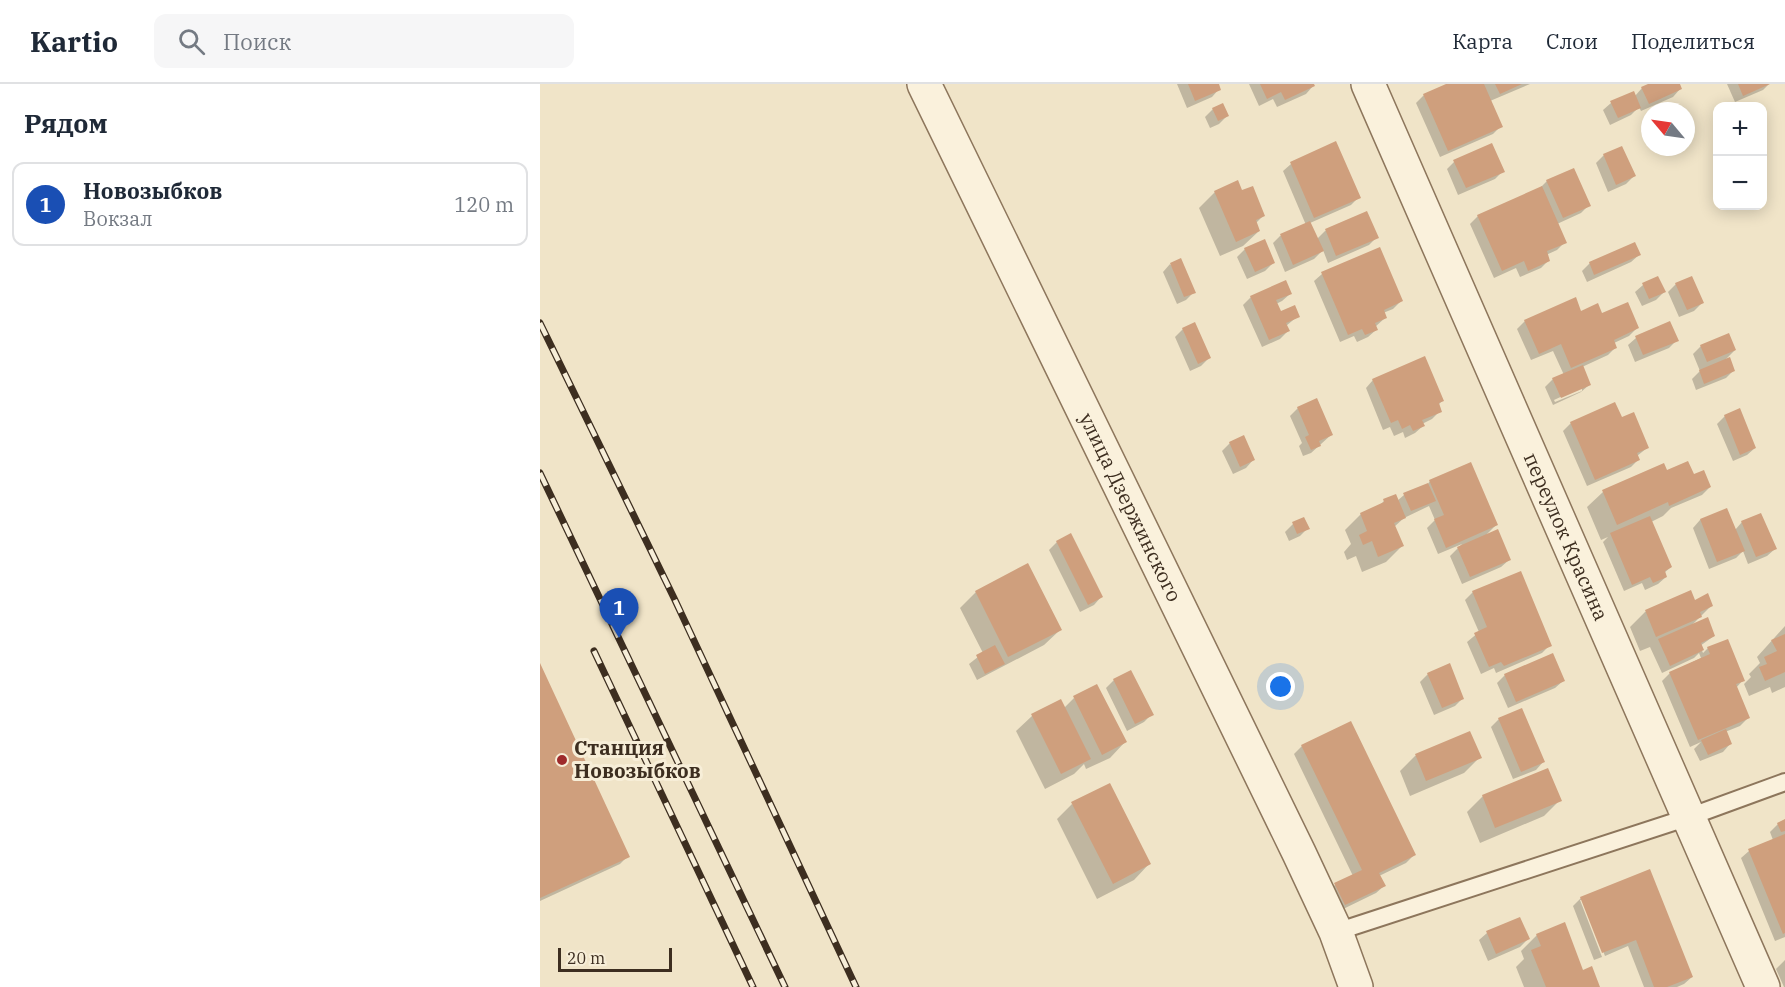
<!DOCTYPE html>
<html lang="ru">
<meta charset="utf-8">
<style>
body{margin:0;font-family:"IBM Plex Serif",serif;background:#f6f6f7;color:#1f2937}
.controls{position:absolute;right:18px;top:18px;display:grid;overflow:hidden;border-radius:12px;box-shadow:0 3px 15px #0003}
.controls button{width:54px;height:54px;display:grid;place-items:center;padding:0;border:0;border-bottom:2px solid #e0e1e3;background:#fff;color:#1f2937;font:30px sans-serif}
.compass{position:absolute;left:1101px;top:18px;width:54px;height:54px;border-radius:50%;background:#fff;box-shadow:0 3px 15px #0003;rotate:299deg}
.scale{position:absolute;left:18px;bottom:15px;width:114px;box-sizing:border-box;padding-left:6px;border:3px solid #3d2e20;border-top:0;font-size:16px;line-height:21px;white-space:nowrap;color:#3d2e20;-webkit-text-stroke:4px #f7eed8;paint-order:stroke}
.you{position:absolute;left:741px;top:603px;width:21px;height:21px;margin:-15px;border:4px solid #fff;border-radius:50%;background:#1a73e8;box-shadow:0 0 0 9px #1a73e833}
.badge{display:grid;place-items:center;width:39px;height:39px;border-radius:50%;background:#9e2a2b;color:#fff;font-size:20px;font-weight:700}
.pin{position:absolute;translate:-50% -50px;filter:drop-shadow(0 2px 3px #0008)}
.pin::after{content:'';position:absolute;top:32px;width:21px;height:18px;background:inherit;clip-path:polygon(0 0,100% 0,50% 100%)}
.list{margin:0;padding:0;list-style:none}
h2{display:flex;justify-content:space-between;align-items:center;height:78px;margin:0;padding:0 24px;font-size:26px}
h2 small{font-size:20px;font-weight:400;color:#747a83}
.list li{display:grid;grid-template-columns:39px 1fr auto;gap:18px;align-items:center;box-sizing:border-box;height:84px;margin:0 12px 12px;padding:0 12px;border:2px solid #e0e1e3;border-radius:12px}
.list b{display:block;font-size:22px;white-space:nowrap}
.list p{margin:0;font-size:20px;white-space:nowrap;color:#747a83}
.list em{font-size:20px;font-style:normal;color:#747a83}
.icon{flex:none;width:33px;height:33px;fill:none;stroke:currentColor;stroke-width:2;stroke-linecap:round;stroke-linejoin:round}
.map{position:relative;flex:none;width:1245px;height:903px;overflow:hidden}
header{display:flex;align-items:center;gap:36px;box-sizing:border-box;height:84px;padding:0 30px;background:#fff;border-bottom:2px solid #e0e1e3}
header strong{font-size:28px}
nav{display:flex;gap:33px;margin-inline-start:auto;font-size:21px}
.search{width:420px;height:54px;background:#f6f6f7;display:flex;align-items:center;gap:15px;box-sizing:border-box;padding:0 21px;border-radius:12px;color:#747a83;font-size:22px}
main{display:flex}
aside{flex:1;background:#fff}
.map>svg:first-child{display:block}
.shadow{fill:#0003;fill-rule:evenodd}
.building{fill:#cf9f7d}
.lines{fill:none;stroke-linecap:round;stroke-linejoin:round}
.lane-casing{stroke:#8d765c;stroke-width:20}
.street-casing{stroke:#8d765c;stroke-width:36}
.lane{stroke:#faf1dc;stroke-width:16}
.street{stroke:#faf1dc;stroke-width:33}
.rail-casing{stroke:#3d2e20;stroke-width:7}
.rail{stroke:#f7eed8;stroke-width:4.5;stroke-dasharray:14;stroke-linecap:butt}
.poi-dot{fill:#9e2a2b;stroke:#f7eed8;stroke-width:2}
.labels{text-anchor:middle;stroke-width:6;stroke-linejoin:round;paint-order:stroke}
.street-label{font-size:20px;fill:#3d2e20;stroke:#f7eed8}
.poi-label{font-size:20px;font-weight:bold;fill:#3d2e20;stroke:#f7eed8;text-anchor:start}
</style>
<header>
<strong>Kartio</strong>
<div class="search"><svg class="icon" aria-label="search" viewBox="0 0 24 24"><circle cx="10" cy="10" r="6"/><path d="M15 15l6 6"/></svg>Поиск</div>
<nav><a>Карта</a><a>Слои</a><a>Поделиться</a></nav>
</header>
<main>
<aside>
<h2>Рядом<small></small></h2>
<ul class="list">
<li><span class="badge" style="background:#1a4fb4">1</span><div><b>Новозыбков</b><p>Вокзал</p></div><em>120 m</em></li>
</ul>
</aside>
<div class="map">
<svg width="1245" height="903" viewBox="0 0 1245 903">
<rect width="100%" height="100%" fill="#f0e4c8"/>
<path class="shadow" d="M 637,0 L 677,0 L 679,5 L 672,13 L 647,24 Z
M 709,0 L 772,0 L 773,2 L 766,10 L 737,23 L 733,15 L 719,22 Z
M 910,0 L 990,0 L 950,17 L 961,42 L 953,50 L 900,73 L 876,19 L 884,11 Z
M 1112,0 L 1138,0 L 1140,5 L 1133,13 L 1101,27 L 1099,23 L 1091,31 L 1070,41 L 1063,26 L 1071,19 L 1095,12 L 1102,4 Z
M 1187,0 L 1229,0 L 1223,6 L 1195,18 Z
M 673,25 L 687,32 L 679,40 L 670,44 L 665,33 Z
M 1064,71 L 1094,92 L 1086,100 L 1068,108 L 1056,79 Z
M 914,78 L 963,87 L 955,95 L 918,111 L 907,85 Z
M 751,80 L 819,113 L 811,121 L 770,139 L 777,155 L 785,147 L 826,129 L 837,153 L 829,161 L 788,179 L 783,166 L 774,175 L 745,188 L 733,159 L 740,152 L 766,141 L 743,87 Z
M 1007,97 L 1049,121 L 1041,129 L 1017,140 L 1025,158 L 1017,166 L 1006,171 L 1009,176 L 1001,184 L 980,193 L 976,184 L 954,194 L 930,140 L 938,132 L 999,105 Z
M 675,108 L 702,108 L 724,131 L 716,139 L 719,147 L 703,162 L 680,172 L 659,124 Z
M 705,165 L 733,179 L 725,187 L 707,195 L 697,173 Z
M 1099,171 L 1091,178 L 1047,198 L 1042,187 L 1050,179 Z
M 630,180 L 654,208 L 646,216 L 637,220 L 623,188 Z
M 782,190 L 861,217 L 853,225 L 843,229 L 845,234 L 835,243 L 836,246 L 828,253 L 817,258 L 814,252 L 800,258 L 774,197 Z
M 1136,200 L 1162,219 L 1154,227 L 1139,233 L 1128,208 Z
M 1103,201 L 1124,208 L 1116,216 L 1102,222 L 1095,208 Z
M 750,210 L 742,217 L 736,220 L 740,229 L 758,232 L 746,242 L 748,247 L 740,255 L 722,263 L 703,221 L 711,213 Z
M 1041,229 L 1062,231 L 1097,244 L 1089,252 L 1074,259 L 1076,263 L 1068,271 L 1042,283 L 1049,301 L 1041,308 L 1013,321 L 1005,303 L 1013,295 L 1024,291 L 1013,267 L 991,276 L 977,245 L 985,237 ZM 1042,303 L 1042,307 L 1015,318 L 1014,316 Z
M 643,245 L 669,274 L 661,282 L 650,287 L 635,253 Z
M 1096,254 L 1137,256 L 1129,264 L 1095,278 L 1088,261 Z
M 1161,262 L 1195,266 L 1183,278 L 1194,286 L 1186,294 L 1156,306 L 1152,295 L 1160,287 L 1153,270 Z
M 833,296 L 903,316 L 898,321 L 900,327 L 892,335 L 882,340 L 883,342 L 875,349 L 865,354 L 863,348 L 854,352 L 850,343 L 843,346 L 826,304 Z
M 758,324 L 791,351 L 771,369 L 763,372 L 759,362 L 762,359 L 750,332 Z
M 1185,332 L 1215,364 L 1207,371 L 1193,377 L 1177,340 Z
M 1081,335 L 1107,364 L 1097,372 L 1099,375 L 1091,383 L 1047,402 L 1023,347 L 1031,339 Z
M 690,359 L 713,376 L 706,384 L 693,390 L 682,367 Z
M 1127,389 L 1153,392 L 1170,403 L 1162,411 L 1131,424 L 1123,432 L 1111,438 L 1131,483 L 1124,489 L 1126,493 L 1118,500 L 1105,506 L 1102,499 L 1084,507 L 1063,458 L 1068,453 L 1061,456 L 1047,423 L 1063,408 Z
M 890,397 L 956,441 L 945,452 L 969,476 L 961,483 L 922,500 L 910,472 L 922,460 L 898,470 L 887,444 L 895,436 L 889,422 L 864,434 L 854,443 L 862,462 L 846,478 L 822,488 L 816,472 L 807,476 L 804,468 L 811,460 L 805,446 L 821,430 L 838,423 L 844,417 L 857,417 L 864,411 L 887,401 Z
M 1186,426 L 1195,446 L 1202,438 L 1235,465 L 1227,472 L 1208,480 L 1203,467 L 1196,474 L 1169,485 L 1153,444 L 1160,436 Z
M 753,440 L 768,444 L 760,452 L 749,457 L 745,448 Z
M 530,451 L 561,513 L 554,521 L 540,528 L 509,466 L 517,458 Z
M 436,508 L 520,546 L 504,561 L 437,596 L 429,580 L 443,569 L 420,524 Z
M 933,508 L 1010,561 L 1002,569 L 956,589 L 954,584 L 941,590 L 927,558 L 939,548 L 925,516 Z
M 1150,508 L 1154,518 L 1172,521 L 1151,542 L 1174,552 L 1160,562 L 1163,569 L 1168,564 L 1203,596 L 1196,604 L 1208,634 L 1200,642 L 1185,648 L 1190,660 L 1183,668 L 1160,677 L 1154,665 L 1161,658 L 1150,663 L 1122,597 L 1130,589 L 1161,574 L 1159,569 L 1154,574 L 1122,589 L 1110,563 L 1100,567 L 1090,543 L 1105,528 Z
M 1245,542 L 1245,603 L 1232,609 L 1230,603 L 1209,612 L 1204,600 L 1211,593 L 1209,590 L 1220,579 L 1217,573 Z
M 0,583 L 88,772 L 80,780 L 0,817 Z
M 888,590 L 923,614 L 915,622 L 894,631 L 880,598 Z
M 965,591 L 1023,597 L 1015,604 L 968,624 L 957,599 Z
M 574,596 L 612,630 L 604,638 L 587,647 L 566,604 Z
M 534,614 L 585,658 L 570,674 L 546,685 L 544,680 L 534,690 L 505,705 L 476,647 L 492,632 L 524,624 Z
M 959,635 L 1003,678 L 996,686 L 973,695 L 951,643 Z
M 930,649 L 940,673 L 924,689 L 870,712 L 860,687 L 875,672 Z
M 762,662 L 874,771 L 866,779 L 839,792 L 844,802 L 836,809 L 797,828 L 787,808 L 795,801 L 813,792 L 754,670 Z
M 943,712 L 1020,716 L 1004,732 L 940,759 L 927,728 Z
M 532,720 L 609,780 L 594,796 L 557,815 L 517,735 Z
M 1245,737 L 1245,853 L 1235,857 L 1201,774 L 1209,767 L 1233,756 L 1230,748 L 1238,740 Z
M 1041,814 L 1152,893 L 1144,900 L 1137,903 L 1104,903 L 1088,862 L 1065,872 L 1043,816 L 1040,816 L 1062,873 L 1054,876 L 1033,822 Z
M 947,849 L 988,855 L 980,863 L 948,877 L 939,856 Z
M 997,851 L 1043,888 L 1059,903 L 984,903 L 976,883 L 984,875 L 981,867 Z
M 1245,876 L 1245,903 L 1244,903 L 1236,885 Z"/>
<path class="building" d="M 648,0 L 679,0 L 681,6 L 655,17 Z
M 720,0 L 774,0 L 775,2 L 745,16 L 741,8 L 727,15 Z
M 906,0 L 944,0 L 963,43 L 908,67 L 883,10 Z
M 955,0 L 982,0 L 960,10 Z
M 1108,0 L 1140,0 L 1142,5 L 1109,20 L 1101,3 Z
M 1198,0 L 1230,0 L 1203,12 Z
M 1094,7 L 1101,24 L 1078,34 L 1070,17 Z
M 683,19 L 689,32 L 678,37 L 672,24 Z
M 796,57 L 821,114 L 774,134 L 750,78 Z
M 952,59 L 965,88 L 926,104 L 913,76 Z
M 1082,62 L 1096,92 L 1076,101 L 1063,70 Z
M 1034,84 L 1051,122 L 1023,134 L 1006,96 Z
M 698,96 L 702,106 L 713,102 L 725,132 L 716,136 L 720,147 L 696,158 L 674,107 Z
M 1002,102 L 1027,159 L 1007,167 L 1010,177 L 988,187 L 984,177 L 962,187 L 937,131 Z
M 827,127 L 839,154 L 796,172 L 785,145 Z
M 770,137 L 784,167 L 753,181 L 740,150 Z
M 725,155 L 735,179 L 715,188 L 704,164 Z
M 1095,158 L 1101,171 L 1054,191 L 1049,178 Z
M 840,163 L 863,217 L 844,226 L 847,234 L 835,239 L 838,246 L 825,251 L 822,245 L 808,251 L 781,188 Z
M 641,174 L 656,209 L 644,213 L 630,179 Z
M 1118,192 L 1126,208 L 1109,215 L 1102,199 Z
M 1152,192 L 1164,219 L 1147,226 L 1135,199 Z
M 746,196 L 752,210 L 736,216 L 741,227 L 755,221 L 760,233 L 746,239 L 750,247 L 729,256 L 710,212 Z
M 1036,213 L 1041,227 L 1058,219 L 1062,229 L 1088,218 L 1099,244 L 1074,256 L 1077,264 L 1031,284 L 1021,260 L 999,270 L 984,236 Z
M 1130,237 L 1139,257 L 1103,271 L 1095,252 Z
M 655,238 L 671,274 L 658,280 L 642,244 Z
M 1189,249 L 1196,266 L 1167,278 L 1160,261 Z
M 885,272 L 904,317 L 899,319 L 902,328 L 882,336 L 885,342 L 873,347 L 870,341 L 862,345 L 858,336 L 851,339 L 832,295 Z
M 1190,273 L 1195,287 L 1164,300 L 1159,286 Z
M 1043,281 L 1051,301 L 1021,314 L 1012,294 Z
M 777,314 L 793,351 L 779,357 L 781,362 L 771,366 L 765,353 L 769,351 L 757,323 Z
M 1075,318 L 1082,333 L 1094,328 L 1109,364 L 1097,369 L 1100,376 L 1055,396 L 1030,338 Z
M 1200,324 L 1216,364 L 1200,371 L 1184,331 Z
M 704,351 L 715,376 L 700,383 L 689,358 Z
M 1148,377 L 1154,390 L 1164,386 L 1171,403 L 1129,422 L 1128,418 L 1077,441 L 1062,406 L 1124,379 L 1127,386 Z
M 931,378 L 958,441 L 906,464 L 894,435 L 904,431 L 889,396 Z
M 888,399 L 896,417 L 871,427 L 863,409 Z
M 856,410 L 866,434 L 854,439 L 864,462 L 838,473 L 832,457 L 823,461 L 819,451 L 827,447 L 820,429 L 844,418 L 843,415 Z
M 1187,424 L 1205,467 L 1177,478 L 1160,435 Z
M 1221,429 L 1237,465 L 1216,473 L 1201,437 Z
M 1110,432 L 1132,483 L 1125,487 L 1127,493 L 1113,499 L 1110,493 L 1092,501 L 1070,449 Z
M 764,433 L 770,445 L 757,450 L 752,438 Z
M 958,445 L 971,476 L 930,493 L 917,463 Z
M 531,449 L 563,513 L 548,521 L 516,457 Z
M 488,479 L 522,546 L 468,573 L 435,507 Z
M 981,487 L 1012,562 L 964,582 L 961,578 L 949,583 L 934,549 L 947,543 L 932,507 Z
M 1151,506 L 1155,516 L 1168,509 L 1173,522 L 1160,528 L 1162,533 L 1116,553 L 1105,526 Z
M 1168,533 L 1175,552 L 1161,559 L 1164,566 L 1130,582 L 1118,555 Z
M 1245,550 L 1245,588 L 1225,597 L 1219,583 L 1227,580 L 1224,573 L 1237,567 L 1231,556 Z
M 1188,555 L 1205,597 L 1196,600 L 1210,634 L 1158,656 L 1129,588 L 1170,570 L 1167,563 Z
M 455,561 L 465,580 L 445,590 L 436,571 Z
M 1013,569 L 1025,597 L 976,618 L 964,590 Z
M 0,579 L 90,773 L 0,814 Z
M 910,579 L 924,615 L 902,624 L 887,589 Z
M 591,586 L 614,631 L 595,640 L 573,595 Z
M 557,600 L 587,658 L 562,671 L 533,612 Z
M 521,615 L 551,675 L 521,690 L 491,630 Z
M 982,624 L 1005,678 L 981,688 L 958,634 Z
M 811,637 L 876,771 L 839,789 L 846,802 L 805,821 L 794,799 L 822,786 L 761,661 Z
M 1186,645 L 1192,660 L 1168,671 L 1161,656 Z
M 930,647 L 942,674 L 886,697 L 875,670 Z
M 1008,684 L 1022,717 L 955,744 L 942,711 Z
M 570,699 L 611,780 L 573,800 L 531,718 Z
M 1245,735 L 1245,747 L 1241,748 L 1237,739 Z
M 1245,750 L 1245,849 L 1243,850 L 1208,765 Z
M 1110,785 L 1153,893 L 1127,903 L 1114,903 L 1096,856 L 1062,869 L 1040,813 Z
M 980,833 L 990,855 L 956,870 L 946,847 Z
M 1025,838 L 1043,886 L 1052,882 L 1060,903 L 1006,903 L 991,866 L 1001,862 L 996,850 Z"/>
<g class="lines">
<g class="lane-casing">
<path id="lane" d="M 796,848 L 1149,733 L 1245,698"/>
</g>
<g class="street-casing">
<g id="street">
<path id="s1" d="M 384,0 L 759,769 L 796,848 L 816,903"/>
<path id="s2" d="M 828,0 L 1223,903"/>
</g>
</g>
<use href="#lane" class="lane"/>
<use href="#street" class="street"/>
<g class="rail-casing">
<path id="rail" d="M 0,239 L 134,514 L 316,903
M 0,389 L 245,903
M 54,567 L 213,903"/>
</g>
<use href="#rail" class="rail"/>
</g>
<circle class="poi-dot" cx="22" cy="676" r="6"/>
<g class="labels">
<g class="street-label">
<text dy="7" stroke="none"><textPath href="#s1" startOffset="471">улица Дзержинского</textPath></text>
<text dy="7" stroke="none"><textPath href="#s2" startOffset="494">переулок Красина</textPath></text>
</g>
<g class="poi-label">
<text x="34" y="671">Станция<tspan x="34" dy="23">Новозыбков</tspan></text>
</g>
</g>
</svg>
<div class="controls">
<button>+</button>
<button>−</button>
</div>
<svg class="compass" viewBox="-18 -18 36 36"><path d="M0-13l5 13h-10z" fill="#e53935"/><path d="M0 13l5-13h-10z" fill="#747a83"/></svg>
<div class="scale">20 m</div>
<div class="you"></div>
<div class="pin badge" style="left:79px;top:554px;background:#1a4fb4">1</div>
</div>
</main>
